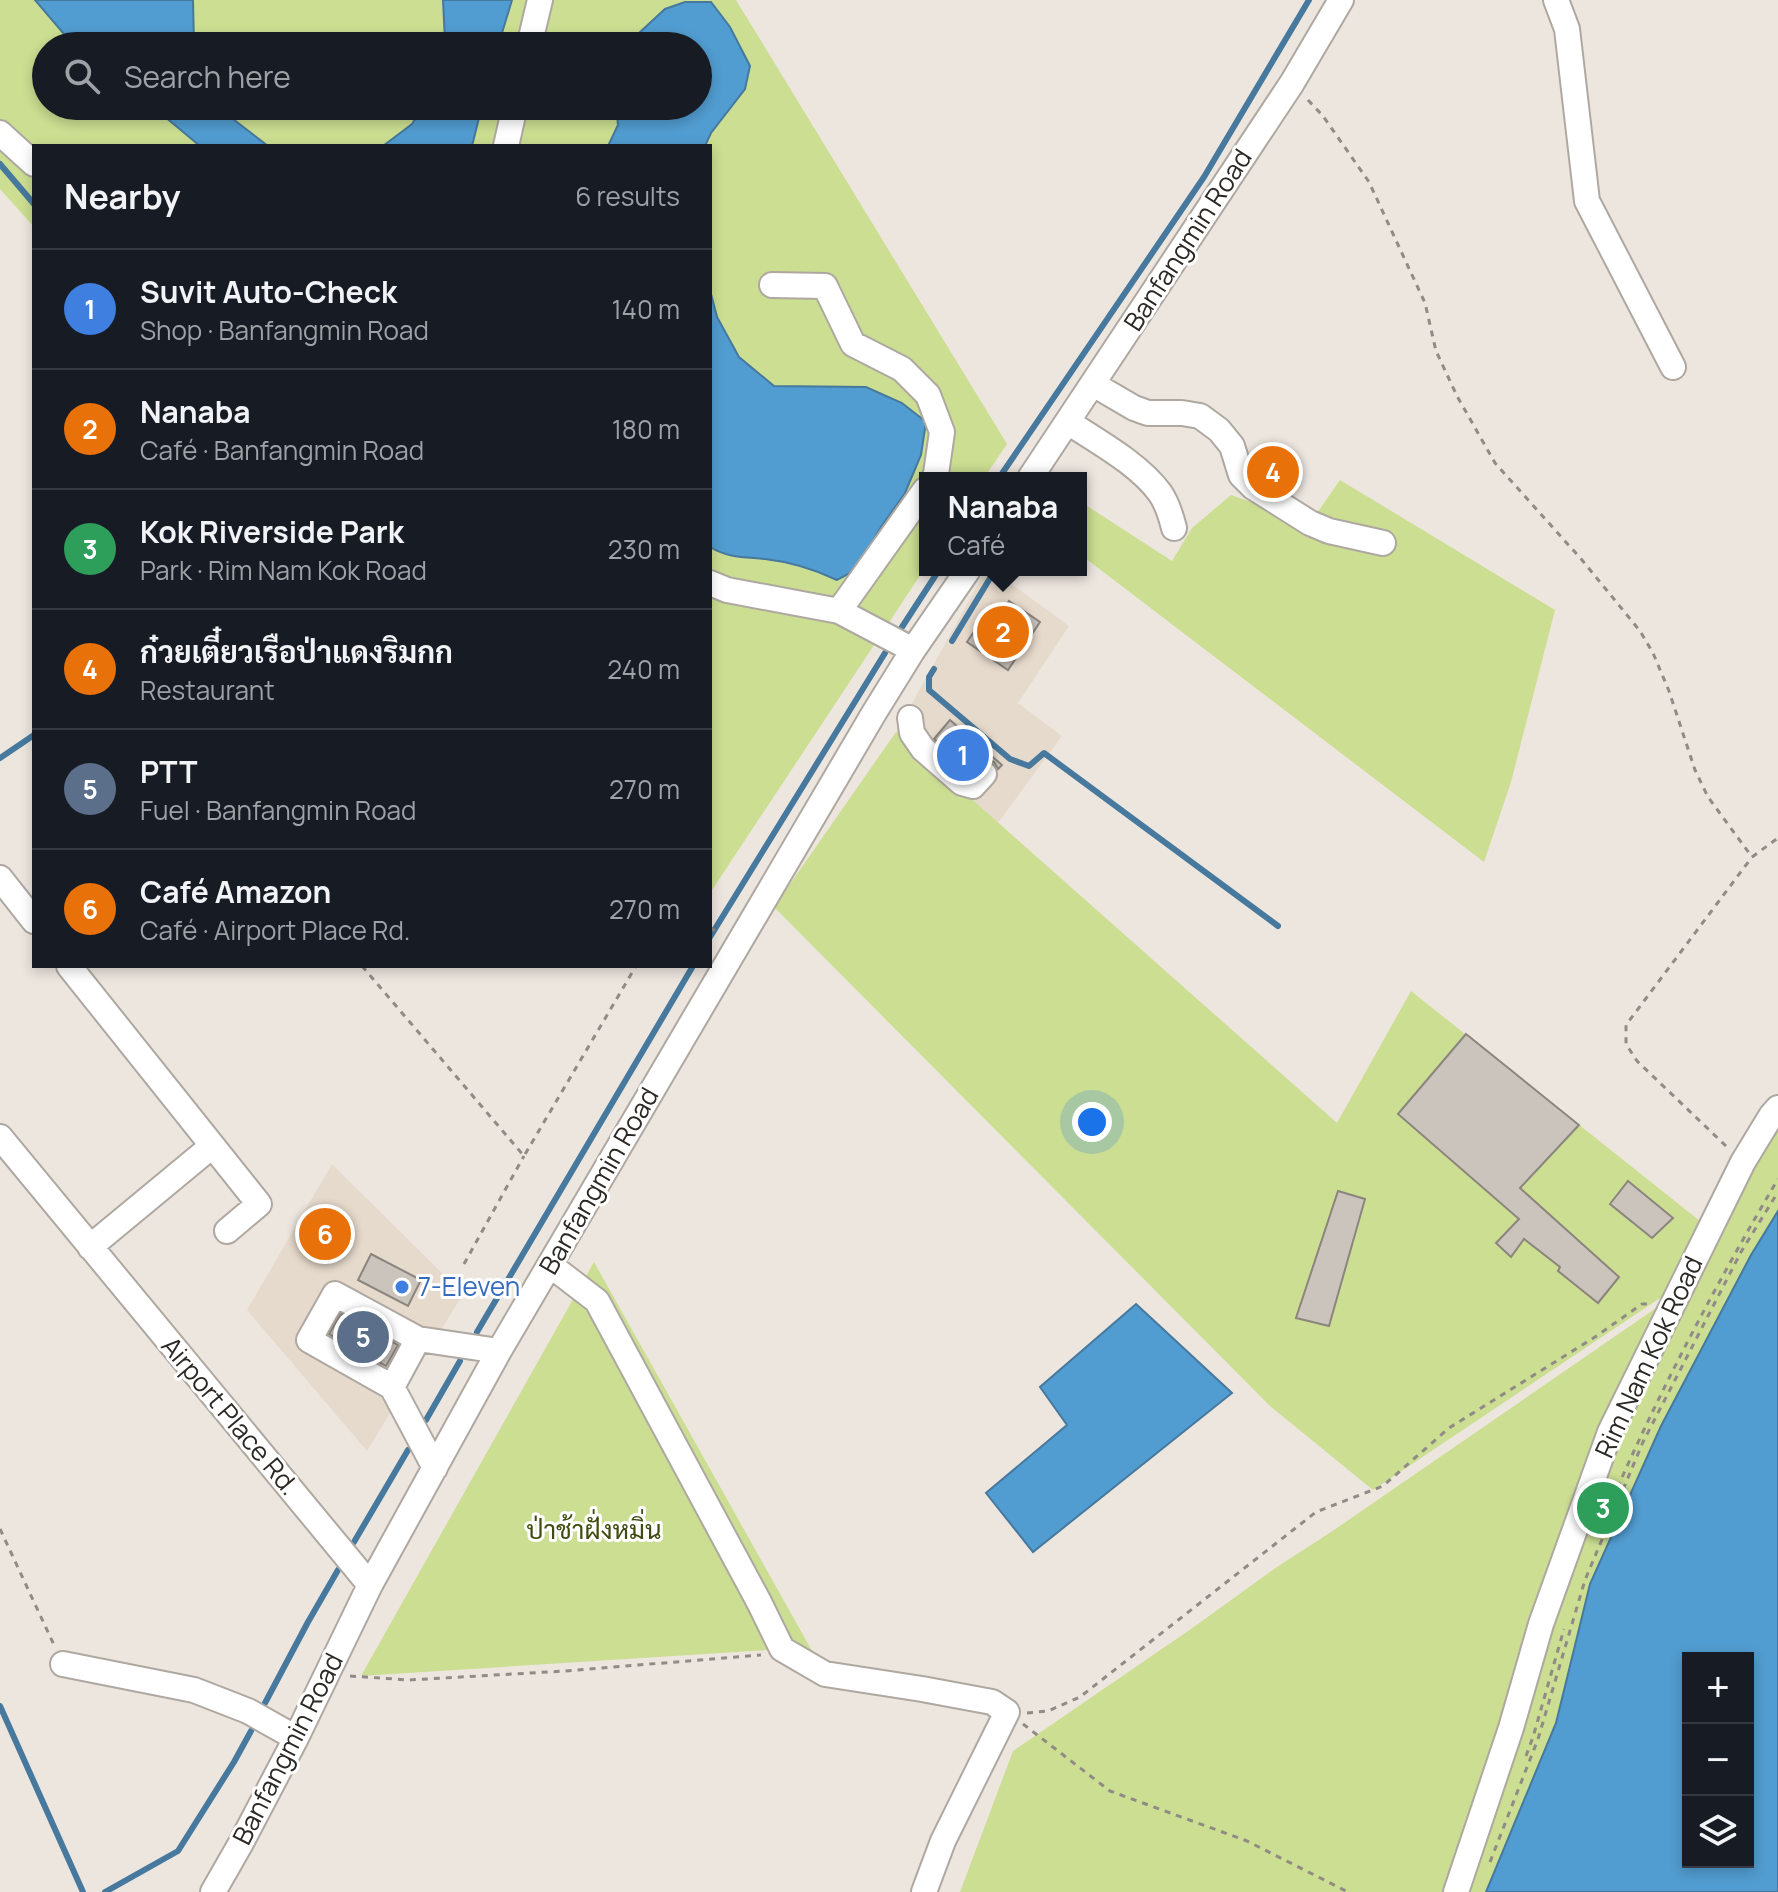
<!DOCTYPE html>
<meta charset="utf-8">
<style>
body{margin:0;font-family:Manrope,Sarabun,sans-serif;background:#242831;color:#f1f3f6}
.controls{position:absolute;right:24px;bottom:24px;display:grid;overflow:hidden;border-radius:0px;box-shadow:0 4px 12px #0003}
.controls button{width:72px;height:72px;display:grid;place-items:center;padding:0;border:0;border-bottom:2px solid #363941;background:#171b24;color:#f1f3f6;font:40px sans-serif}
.you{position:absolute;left:1092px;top:1122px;width:28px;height:28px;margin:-20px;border:6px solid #fff;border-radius:50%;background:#1a73e8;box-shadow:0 0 0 12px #1a73e833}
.badge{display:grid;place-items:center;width:52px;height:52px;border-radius:50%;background:#2563eb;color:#fff;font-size:26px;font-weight:700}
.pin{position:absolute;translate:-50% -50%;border:4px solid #fff;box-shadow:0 2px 8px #0006}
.popup{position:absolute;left:919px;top:472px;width:168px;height:104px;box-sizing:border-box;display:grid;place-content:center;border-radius:0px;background:#171b24;filter:drop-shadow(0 2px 6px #0005);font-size:26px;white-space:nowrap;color:#9ea1a6}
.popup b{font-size:30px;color:#f1f3f6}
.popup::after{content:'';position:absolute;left:50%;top:100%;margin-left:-16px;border:16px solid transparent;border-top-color:#171b24}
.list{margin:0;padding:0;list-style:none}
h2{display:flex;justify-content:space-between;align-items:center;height:104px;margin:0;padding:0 32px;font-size:34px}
h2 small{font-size:26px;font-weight:400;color:#9ea1a6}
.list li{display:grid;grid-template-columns:52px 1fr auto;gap:24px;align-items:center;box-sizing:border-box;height:120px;padding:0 32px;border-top:2px solid #363941}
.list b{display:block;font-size:30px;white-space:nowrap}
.list p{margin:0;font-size:26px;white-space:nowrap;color:#9ea1a6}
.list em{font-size:26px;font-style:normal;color:#9ea1a6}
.icon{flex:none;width:44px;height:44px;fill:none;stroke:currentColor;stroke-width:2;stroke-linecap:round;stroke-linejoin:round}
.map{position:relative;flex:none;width:1778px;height:1892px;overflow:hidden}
.search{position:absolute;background:#171b24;box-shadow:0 4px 12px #0003;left:32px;top:32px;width:680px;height:88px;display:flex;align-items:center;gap:20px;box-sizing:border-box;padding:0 28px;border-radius:44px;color:#9ea1a6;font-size:30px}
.panel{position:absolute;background:#171b24;box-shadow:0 4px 12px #0003;left:32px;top:144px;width:680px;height:824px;border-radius:0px}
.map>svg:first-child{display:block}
.built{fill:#e6dacc}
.green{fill:#cbde91;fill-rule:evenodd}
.water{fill:#519cd0;stroke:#46799d;stroke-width:2;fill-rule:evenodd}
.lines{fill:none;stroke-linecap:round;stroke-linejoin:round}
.stream{stroke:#46799d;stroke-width:6}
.building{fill:#cbc4bd;stroke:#8b857e;stroke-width:2}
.minor-casing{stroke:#aea8a1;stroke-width:28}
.path{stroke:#908b86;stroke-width:3;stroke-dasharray:6 6;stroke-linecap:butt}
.minor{stroke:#fff;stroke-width:24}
.shop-dot{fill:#3f7fe0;stroke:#fff;stroke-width:3}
.labels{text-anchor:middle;stroke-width:6;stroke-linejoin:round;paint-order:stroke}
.street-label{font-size:26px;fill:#2b2825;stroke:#fff}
.shop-label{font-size:26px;fill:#366cbe;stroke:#fff;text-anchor:start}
.park-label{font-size:26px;fill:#404c10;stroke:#fff}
</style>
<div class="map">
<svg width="1778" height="1892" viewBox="0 0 1778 1892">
<rect width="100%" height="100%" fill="#ede6df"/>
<path class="built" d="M 986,570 L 998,574 L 1069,626 L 1018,703 L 1062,736 L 998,823 L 896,732 Z
M 332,1164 L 463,1294 L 367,1451 L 247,1310 Z"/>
<path class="green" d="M 0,0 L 736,0 L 1007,444 L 984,478 L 925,478 L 925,568 L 710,893 L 710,146 L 34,146 L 34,227 L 0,189 ZM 46,46 L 698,46 L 698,106 L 46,106 Z
M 1340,480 L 1555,610 L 1511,782 L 1484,862 L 1081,555 L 1081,502 L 1172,561 L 1192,528 L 1231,495 L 1310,523 Z
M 896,732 L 1337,1123 L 1411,991 L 1710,1229 L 1778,1108 L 1778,1211 L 1751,1255 L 1661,1426 L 1590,1584 L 1556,1723 L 1486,1892 L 960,1892 L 1013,1751 L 1191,1629 L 1277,1567 L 1334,1530 L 1678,1293 L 1681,1284 L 1373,1490 L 1270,1406 L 774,907 Z
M 594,1262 L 825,1674 L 782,1649 L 361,1676 Z"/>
<path class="water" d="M 35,0 L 193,0 L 194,46 L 79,46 L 64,34 Z
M 443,0 L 512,0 L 498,46 L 444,46 L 445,41 Z
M 685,2 L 711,2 L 730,27 L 750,66 L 745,89 L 711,133 L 705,146 L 608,146 L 618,125 L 616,106 L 698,106 L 698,46 L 625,46 L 665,9 Z
M 152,106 L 216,106 L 268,146 L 200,146 Z
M 423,106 L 482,106 L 472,146 L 383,146 L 412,124 Z
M 710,290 L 717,317 L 739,357 L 774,386 L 866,387 L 902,403 L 926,422 L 921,455 L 905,493 L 881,527 L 856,570 L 837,580 C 814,569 791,562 765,559 C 744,557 728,558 710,547 Z
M 1778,1211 L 1778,1892 L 1486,1892 L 1556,1723 L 1590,1584 L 1661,1426 L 1751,1255 ZM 1748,1658 L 1748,1862 L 1688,1862 L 1688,1658 Z
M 1136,1304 L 1232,1393 L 1033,1552 L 986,1493 L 1067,1425 L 1040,1387 Z"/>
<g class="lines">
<path class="stream" d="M 0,164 L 34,204
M 999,478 L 1204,177 L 1309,0
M 902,627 L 939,570
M 952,641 L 995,570
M 934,669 L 929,677 L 929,690 L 1010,759 L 1029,766 L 1044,753 L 1278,926
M 0,758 L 34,735
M 710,937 L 885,653
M 477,1332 L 693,966
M 426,1420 L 460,1361
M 354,1542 L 408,1450
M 265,1703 L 308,1622 L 338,1570
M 0,1706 L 83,1892
M 105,1892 L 178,1851 L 234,1762 L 251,1731"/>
</g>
<path class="building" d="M 1009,601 L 1040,622 L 1008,670 L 967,642 L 992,605 L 1002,611 Z
M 950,720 L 1002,765 L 998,769 L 994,762 L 986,759 L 979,760 L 968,769 L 934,739 Z
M 1466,1034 L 1579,1125 L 1520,1188 L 1619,1277 L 1598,1303 L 1558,1271 L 1560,1267 L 1524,1239 L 1511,1257 L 1496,1243 L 1519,1219 L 1398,1114 Z
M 1628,1181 L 1673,1218 L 1652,1238 L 1610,1204 Z
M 1338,1191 L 1365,1199 L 1329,1326 L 1296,1318 Z
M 371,1254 L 421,1280 L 408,1306 L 358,1280 Z
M 341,1314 L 398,1345 L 386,1366 L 329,1334 Z"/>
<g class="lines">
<g class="minor-casing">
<path id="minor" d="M 1556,0 L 1567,29 L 1587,201 L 1673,367
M 529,46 L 540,0
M 0,133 L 34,164
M 506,146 L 515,106
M 772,285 L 825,286 L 853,344 L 902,369 L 928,395 L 942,432 L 936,474 L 934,478
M 1093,384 L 1134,408 L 1148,413 L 1182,413 L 1200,416 L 1219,430 L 1232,446 L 1241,475 L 1253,487 L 1310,523 L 1329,531 L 1383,543
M 1068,422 C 1098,442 1139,464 1160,493 C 1167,503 1171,516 1174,528
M 1030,478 L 1292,83 L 1341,0
M 710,583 L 727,590 L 839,611 L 913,650
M 839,611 L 925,490
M 910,718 L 912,733 L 923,749 L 962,783 L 973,786 L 984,774
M 0,878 L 34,921
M 69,966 L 259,1204 L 227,1231
M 0,1137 L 370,1585
M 90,1247 L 212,1146
M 550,1265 L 597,1301 L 759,1602 L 782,1649 L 825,1674 L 922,1689 L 992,1702 L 1007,1712 L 943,1841 L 924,1892
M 392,1387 L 418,1339
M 435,1468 L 392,1387 L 309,1340 L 335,1294 L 418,1339 L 499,1351
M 63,1664 L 194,1690 L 248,1711 L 296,1738
M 213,1892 L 241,1843 L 296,1738 L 370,1585 L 499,1351 L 874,713 L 913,650 L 968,570
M 1456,1892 L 1511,1728 L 1541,1624 L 1610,1432 L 1743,1162 L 1771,1116 L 1778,1108"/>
</g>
<path class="path" d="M 1308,100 L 1323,116 L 1369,182 L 1425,303 L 1436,351 L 1457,396 L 1495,463 L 1582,560 L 1640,631 L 1653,653 L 1669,691 L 1695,770 L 1708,797 L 1752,857 L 1778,838
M 710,927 L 718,933
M 362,966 L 524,1156 L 636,966
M 1726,1146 L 1637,1061 L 1626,1044 L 1626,1025 L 1752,857
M 464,1264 L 524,1156
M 1603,1521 C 1653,1403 1713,1289 1778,1179
M 0,1529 L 54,1645
M 350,1676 L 409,1680 L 565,1671 L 761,1655
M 1027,1713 L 1048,1711 L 1080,1697 L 1316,1512 L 1383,1486 L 1449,1428 L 1595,1337 L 1642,1304 L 1649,1304
M 1023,1724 L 1110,1791 L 1247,1841 L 1348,1892
M 1526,1756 L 1533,1737 L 1564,1629
M 1490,1862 L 1538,1739 L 1585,1580 L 1643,1442 L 1741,1252 L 1778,1192"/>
<use href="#minor" class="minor"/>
</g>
<circle class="shop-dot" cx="402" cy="1287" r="8"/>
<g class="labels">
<g class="street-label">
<text transform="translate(1188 240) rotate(-57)" y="9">Banfangmin Road</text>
<text transform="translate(599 1181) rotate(-60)" y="9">Banfangmin Road</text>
<text transform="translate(1649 1357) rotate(-65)" y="9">Rim Nam Kok Road</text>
<text transform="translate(230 1416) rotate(50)" y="9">Airport Place Rd.</text>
<text transform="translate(288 1749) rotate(-63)" y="9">Banfangmin Road</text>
</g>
<g class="shop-label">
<text x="418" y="1296">7-Eleven</text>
</g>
<g class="park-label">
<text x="594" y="1539">ป่าช้าฝั่งหมิ่น</text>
</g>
</g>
</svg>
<div class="controls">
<button>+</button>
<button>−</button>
<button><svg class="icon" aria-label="layers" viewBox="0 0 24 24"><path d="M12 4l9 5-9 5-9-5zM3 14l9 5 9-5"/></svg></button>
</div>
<div class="you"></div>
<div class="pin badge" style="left:963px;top:755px;background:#3f7fe0">1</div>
<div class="pin badge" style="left:1003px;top:632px;background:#e8710a">2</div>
<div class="popup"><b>Nanaba</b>Café</div>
<div class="pin badge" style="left:1603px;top:1508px;background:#2e9e5b">3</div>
<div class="pin badge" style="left:1273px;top:472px;background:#e8710a">4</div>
<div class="pin badge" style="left:363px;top:1337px;background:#5c6f8a">5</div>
<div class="pin badge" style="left:325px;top:1234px;background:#e8710a">6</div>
<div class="search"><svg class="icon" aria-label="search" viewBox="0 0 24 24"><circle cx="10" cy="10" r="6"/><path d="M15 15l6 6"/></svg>Search here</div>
<section class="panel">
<h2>Nearby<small>6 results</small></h2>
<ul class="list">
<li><span class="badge" style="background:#3f7fe0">1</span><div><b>Suvit Auto-Check</b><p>Shop · Banfangmin Road</p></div><em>140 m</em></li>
<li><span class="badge" style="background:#e8710a">2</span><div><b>Nanaba</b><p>Café · Banfangmin Road</p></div><em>180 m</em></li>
<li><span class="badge" style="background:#2e9e5b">3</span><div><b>Kok Riverside Park</b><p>Park · Rim Nam Kok Road</p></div><em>230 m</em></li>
<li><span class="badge" style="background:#e8710a">4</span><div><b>ก๋วยเตี๋ยวเรือป่าแดงริมกก</b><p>Restaurant</p></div><em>240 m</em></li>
<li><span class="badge" style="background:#5c6f8a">5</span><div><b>PTT</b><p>Fuel · Banfangmin Road</p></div><em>270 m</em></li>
<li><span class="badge" style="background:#e8710a">6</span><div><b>Café Amazon</b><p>Café · Airport Place Rd.</p></div><em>270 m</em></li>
</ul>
</section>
</div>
